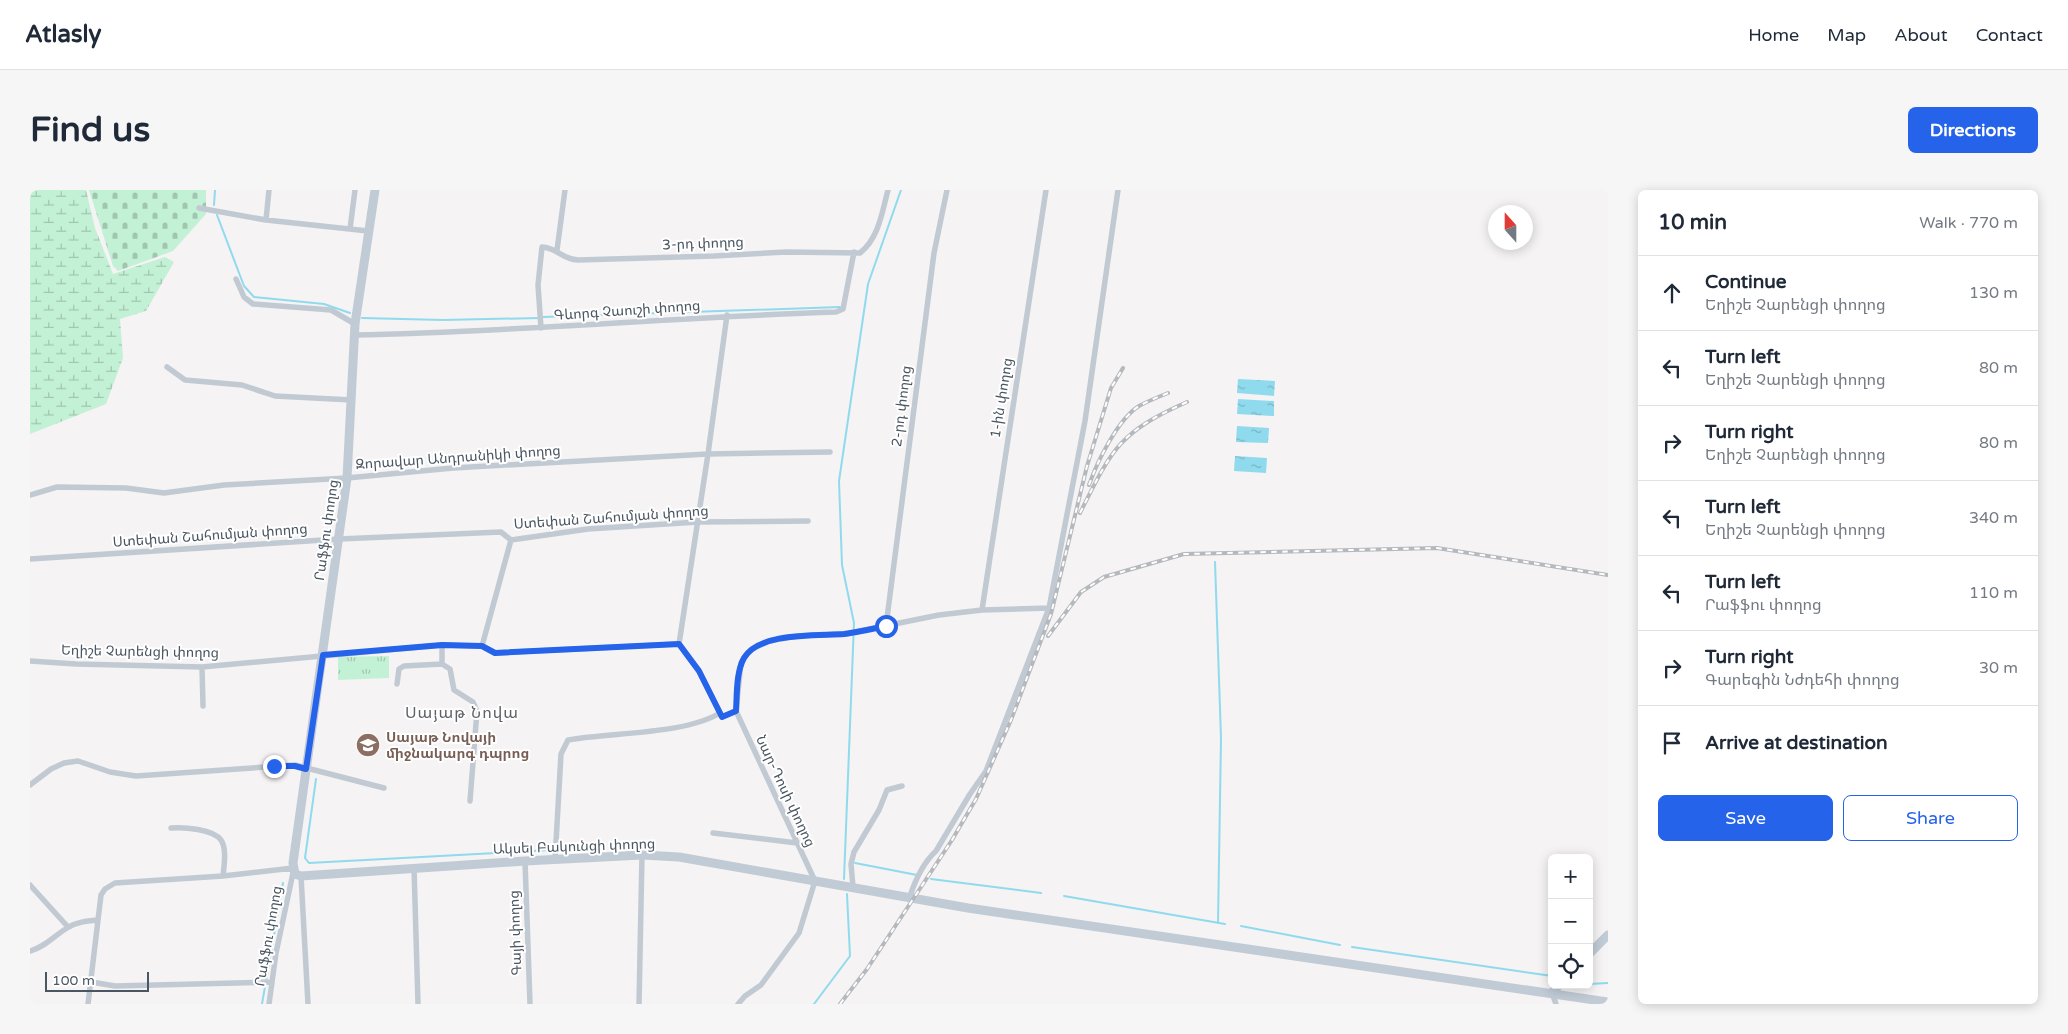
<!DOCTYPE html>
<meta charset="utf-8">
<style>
body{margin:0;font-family:"Varela Round","Noto Sans Armenian",sans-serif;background:#f6f6f7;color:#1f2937}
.controls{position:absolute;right:15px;bottom:15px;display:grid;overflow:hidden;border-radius:8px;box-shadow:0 2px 12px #0003}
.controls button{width:45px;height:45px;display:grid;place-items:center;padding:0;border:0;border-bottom:1px solid #e0e1e3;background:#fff;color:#1f2937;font:25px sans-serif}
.compass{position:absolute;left:1458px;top:15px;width:45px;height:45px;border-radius:50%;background:#fff;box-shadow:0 2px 12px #0003;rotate:339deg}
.scale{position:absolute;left:15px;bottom:12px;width:104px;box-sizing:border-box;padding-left:5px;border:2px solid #4a5661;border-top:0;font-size:14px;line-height:18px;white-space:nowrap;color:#4a5661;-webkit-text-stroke:4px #fff;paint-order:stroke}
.stop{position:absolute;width:15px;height:15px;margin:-11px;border:4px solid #2563eb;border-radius:50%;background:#fff}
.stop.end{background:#2563eb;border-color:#fff;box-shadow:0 1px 5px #0008}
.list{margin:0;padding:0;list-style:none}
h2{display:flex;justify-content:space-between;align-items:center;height:65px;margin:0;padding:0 20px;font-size:21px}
h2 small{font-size:16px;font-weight:400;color:#747a83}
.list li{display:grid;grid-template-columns:32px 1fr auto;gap:15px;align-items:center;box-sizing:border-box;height:75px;padding:0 20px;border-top:1px solid #e0e1e3}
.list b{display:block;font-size:19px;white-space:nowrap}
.list p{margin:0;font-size:16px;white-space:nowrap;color:#747a83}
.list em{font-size:16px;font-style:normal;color:#747a83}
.actions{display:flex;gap:10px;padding:15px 20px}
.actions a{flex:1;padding:11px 0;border:1px solid #2563eb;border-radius:8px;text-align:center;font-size:18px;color:#2563eb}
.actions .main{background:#2563eb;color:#fff}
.icon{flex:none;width:28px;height:28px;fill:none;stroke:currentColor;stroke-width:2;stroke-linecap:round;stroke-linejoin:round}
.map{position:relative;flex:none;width:1578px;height:814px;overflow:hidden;border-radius:8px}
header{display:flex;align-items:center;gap:30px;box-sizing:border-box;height:70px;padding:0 25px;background:#fff;border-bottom:1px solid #e0e1e3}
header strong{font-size:24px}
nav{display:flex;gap:28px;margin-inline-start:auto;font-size:18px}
.intro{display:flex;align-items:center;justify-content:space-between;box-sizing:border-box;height:120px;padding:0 30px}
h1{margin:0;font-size:35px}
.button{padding:12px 22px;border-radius:8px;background:#2563eb;color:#fff;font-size:18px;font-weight:700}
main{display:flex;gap:30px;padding:0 30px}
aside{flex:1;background:#fff;border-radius:8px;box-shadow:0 2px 12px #0003}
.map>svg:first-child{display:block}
.wetland{fill:url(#wetland-marsh)}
.cemetery{fill:url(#cemetery-stones)}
.park{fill:url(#park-tufts)}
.water{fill:url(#water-ripples)}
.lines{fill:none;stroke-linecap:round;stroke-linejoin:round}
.stream{stroke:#90daee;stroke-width:2}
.street{stroke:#c1cad2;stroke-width:5.5}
.secondary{stroke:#c1cbd6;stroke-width:9}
.rail-casing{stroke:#b5b8bd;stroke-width:4}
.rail{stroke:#fff;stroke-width:2;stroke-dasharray:5.5;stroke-linecap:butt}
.route{stroke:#2563eb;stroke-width:6}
.labels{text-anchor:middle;stroke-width:4;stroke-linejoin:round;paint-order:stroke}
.street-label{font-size:14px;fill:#4a5661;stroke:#fff}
.education-label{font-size:14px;font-weight:bold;fill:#785e54;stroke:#fff;text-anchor:start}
.quarter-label{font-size:16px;letter-spacing:1px;fill:#5f6368;stroke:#fff}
</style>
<header>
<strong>Atlasly</strong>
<nav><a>Home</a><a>Map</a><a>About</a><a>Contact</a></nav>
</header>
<div class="intro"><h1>Find us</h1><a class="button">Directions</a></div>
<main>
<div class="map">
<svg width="1578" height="814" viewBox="0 0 1578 814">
<defs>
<pattern id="wetland-marsh" width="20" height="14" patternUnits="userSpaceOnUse" patternTransform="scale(1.25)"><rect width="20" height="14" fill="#c3f1d5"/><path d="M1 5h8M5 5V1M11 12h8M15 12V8" fill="none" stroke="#a0c6b0"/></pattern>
<pattern id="cemetery-stones" width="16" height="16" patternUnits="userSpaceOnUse" patternTransform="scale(1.25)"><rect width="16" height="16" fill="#c3f1d5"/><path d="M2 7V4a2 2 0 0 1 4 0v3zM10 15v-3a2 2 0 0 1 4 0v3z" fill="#a0c6b0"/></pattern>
<pattern id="park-tufts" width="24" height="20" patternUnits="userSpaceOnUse" patternTransform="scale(1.25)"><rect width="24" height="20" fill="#c3f1d5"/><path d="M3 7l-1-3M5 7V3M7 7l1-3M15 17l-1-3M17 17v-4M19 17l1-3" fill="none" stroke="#a0c6b0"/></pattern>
<pattern id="water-ripples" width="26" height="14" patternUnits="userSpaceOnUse" patternTransform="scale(1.25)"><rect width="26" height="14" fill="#90daee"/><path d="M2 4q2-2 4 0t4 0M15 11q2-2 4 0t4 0" fill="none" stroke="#78b4c4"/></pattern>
</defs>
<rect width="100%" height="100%" fill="#f5f3f3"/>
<path class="wetland" d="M 0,0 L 56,0 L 65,38 L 83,84 L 135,67 L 144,72 L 116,121 L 90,129 L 93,168 L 76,214 L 0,244 Z"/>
<path class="cemetery" d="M 59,0 L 176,0 L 176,24 L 143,61 L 88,81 L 83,76 Z"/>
<path class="park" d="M 359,466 L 359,488 L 308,490 L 308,467 Z"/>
<path class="water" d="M 1208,189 L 1245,191 L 1244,206 L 1207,203 Z
M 1208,209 L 1244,211 L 1244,226 L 1207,224 Z
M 1207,236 L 1239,238 L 1238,253 L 1206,252 Z
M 1205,266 L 1237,268 L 1236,283 L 1204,281 Z"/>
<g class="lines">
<path class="stream" d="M 184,15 L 185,0
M 187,25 L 214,96 L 224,107 L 294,114 L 320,123
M 513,127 L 810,117
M 332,128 L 413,130 L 509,128
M 1185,372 L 1191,548 L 1188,733
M 286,589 L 275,668 L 279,673 L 520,660
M 825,673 L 887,685
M 814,689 L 824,433 L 812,375 L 809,291 L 838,94 L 871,0
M 901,689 L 1011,703
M 1034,706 L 1195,734
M 1211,736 L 1310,755
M 1322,757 L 1522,786
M 1559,794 L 1578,793
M 232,814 L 253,693
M 784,814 L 820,766 L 817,704"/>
<path class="street" d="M 169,18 L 236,30 L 338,41
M 236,30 L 239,0
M 320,39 L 325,0
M 527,60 L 535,0
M 206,89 L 214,107 L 223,114 L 301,120 L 325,134
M 511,138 L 508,95 L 512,57 C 528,58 531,69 548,70 L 684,66 L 756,62 L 830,63 C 849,48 852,22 858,0
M 324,145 C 485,142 645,127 806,122 L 813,119 L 824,62
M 137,177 L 155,190 L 212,195 L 245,206 L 322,210
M 0,305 L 27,297 L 96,298 L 134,303 L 194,295 L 317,288 L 423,278 L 678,264 L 800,262
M 0,369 L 309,349 L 471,342 L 481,350 L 558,339 L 668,332 L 778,331
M 952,420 L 1016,0
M 856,436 L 904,63 L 917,0
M 649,454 L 678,264 L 697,125
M 649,454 L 669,481 L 692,527 L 706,521
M 412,455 L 412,474 L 420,479 L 424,500 L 443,512 L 447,521 L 440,611
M 452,456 L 481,350
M 0,471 L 46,474 L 172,477 L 412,455 L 452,456 L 465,463 L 649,454
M 172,477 L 173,516
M 367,494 L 369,479 L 374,476 L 412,474
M 0,595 L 21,579 L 34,573 L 48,571 L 80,582 L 106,586 L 265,575 L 354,598
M 141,638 C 154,637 183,639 191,650 C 197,659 194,676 193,686
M 683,643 L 767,653
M 525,670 L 531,564 L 538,550 C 582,542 653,545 690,523
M 495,671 L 500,814
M 384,677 L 388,814
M 271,686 L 278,814
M 0,695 L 38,737
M 823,697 L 821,674 L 824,662 L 849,620 L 857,600 L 872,596
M 880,706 C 885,691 894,672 906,661 L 940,604 L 956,581 L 1019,418 L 1055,231 L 1088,0
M 0,761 C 15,757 24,746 37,738 C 46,732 57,731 68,730
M 61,792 L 85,796 L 242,792
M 1522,803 L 1526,814
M 58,814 L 71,705 L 75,699 L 85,693 L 193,686 L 263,678
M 239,814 L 246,763 L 263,683
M 609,814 L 612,665
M 708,814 L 715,806 L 731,795 L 769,743 L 785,691 L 706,521 L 711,473 L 715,466 L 722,459 L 739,451 L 767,446 L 815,444 L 909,425 L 952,420 L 1019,418"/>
<path class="secondary" d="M 345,0 L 325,134 L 317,288 L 263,673 L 265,684 L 271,686 L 495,671 L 612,665 L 649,667 L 938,718 L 1578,812
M 1559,764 L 1578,745
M 1522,803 L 1529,795"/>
<g class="rail-casing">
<path id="rail" d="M 1059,295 C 1067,272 1088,229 1109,216 C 1118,211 1128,207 1138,203
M 1050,323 C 1082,259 1089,242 1157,212
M 1018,446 L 1051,402 L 1074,387 L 1154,364 L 1407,358 L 1578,385
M 810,814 L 837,779 L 922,650 L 946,609 L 981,530 L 1021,424 L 1057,276 L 1081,198 L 1093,178"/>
</g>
<use href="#rail" class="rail"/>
</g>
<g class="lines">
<path class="route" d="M 244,576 L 265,576 L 276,579 L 293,465 L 412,455 L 452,456 L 465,463 L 649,454 L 669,481 L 692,527 L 706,521 C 707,505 706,482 714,468 C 729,442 787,446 814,444 C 828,442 842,439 856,436"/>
</g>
<defs>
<g id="school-disc" transform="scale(1.25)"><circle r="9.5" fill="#8d6e63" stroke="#fff"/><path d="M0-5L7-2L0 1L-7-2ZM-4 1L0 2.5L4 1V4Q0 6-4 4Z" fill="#fff"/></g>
</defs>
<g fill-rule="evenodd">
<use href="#school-disc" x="338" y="555"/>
</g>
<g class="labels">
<g class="street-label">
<text transform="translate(673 53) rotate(-2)" y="5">3-րդ փողոց</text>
<text transform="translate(597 120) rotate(-4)" y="5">Գևորգ Չաուշի փողոց</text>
<text transform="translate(971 208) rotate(-81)" y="5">1-ին փողոց</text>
<text transform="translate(871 216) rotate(-83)" y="5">2-րդ փողոց</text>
<text transform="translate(428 267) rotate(-4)" y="5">Զորավար Անդրանիկի փողոց</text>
<text transform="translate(581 327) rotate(-4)" y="5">Ստեփան Շահումյան փողոց</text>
<text transform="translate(296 340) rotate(-82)" y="5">Րաֆֆու փողոց</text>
<text transform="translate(180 345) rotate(-4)" y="5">Ստեփան Շահումյան փողոց</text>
<text transform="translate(110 461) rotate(1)" y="5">Եղիշե Չարենցի փողոց</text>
<text transform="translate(756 601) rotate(65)" y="5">Նար-Դոսի փողոց</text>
<text transform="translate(544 656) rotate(-2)" y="5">Ակսել Բակունցի փողոց</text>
<text transform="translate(485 743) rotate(-92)" y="5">Գայի փողոց</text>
<text transform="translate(238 746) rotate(-80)" y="5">Րաֆֆու փողոց</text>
</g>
<g class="education-label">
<text x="356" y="552">Սայաթ Նովայի<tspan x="356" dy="16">միջնակարգ դպրոց</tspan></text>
</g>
<g class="quarter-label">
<text x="432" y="528">Սայաթ Նովա</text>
</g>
</g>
</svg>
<div class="controls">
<button>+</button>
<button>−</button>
<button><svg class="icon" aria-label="locate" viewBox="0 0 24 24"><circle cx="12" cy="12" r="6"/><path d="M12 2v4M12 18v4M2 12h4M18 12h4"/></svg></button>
</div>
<svg class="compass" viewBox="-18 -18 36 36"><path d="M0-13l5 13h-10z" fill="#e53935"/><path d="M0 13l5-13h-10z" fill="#747a83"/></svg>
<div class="scale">100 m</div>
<div class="stop" style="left:856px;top:436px"></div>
<div class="stop end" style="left:244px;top:576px"></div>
</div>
<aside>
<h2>10 min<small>Walk · 770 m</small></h2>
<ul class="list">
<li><svg class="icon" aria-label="ahead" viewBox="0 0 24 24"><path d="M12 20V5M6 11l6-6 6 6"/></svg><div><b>Continue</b><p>Եղիշե Չարենցի փողոց</p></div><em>130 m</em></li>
<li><svg class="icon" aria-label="left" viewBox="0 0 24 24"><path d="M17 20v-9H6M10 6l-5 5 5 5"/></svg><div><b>Turn left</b><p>Եղիշե Չարենցի փողոց</p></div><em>80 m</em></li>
<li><svg class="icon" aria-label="right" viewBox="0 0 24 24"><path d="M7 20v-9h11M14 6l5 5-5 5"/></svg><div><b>Turn right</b><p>Եղիշե Չարենցի փողոց</p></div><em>80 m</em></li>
<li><svg class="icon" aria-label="left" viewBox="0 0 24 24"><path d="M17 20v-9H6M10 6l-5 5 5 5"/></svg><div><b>Turn left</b><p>Եղիշե Չարենցի փողոց</p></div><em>340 m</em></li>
<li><svg class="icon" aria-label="left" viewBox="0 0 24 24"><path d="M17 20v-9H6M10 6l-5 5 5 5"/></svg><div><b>Turn left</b><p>Րաֆֆու փողոց</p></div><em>110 m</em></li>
<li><svg class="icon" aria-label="right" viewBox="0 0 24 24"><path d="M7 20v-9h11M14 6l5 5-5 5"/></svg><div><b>Turn right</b><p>Գարեգին Նժդեհի փողոց</p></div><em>30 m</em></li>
<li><svg class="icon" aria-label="arrive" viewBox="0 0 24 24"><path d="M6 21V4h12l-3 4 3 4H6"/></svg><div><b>Arrive at destination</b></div></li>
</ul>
<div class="actions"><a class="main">Save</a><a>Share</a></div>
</aside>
</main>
